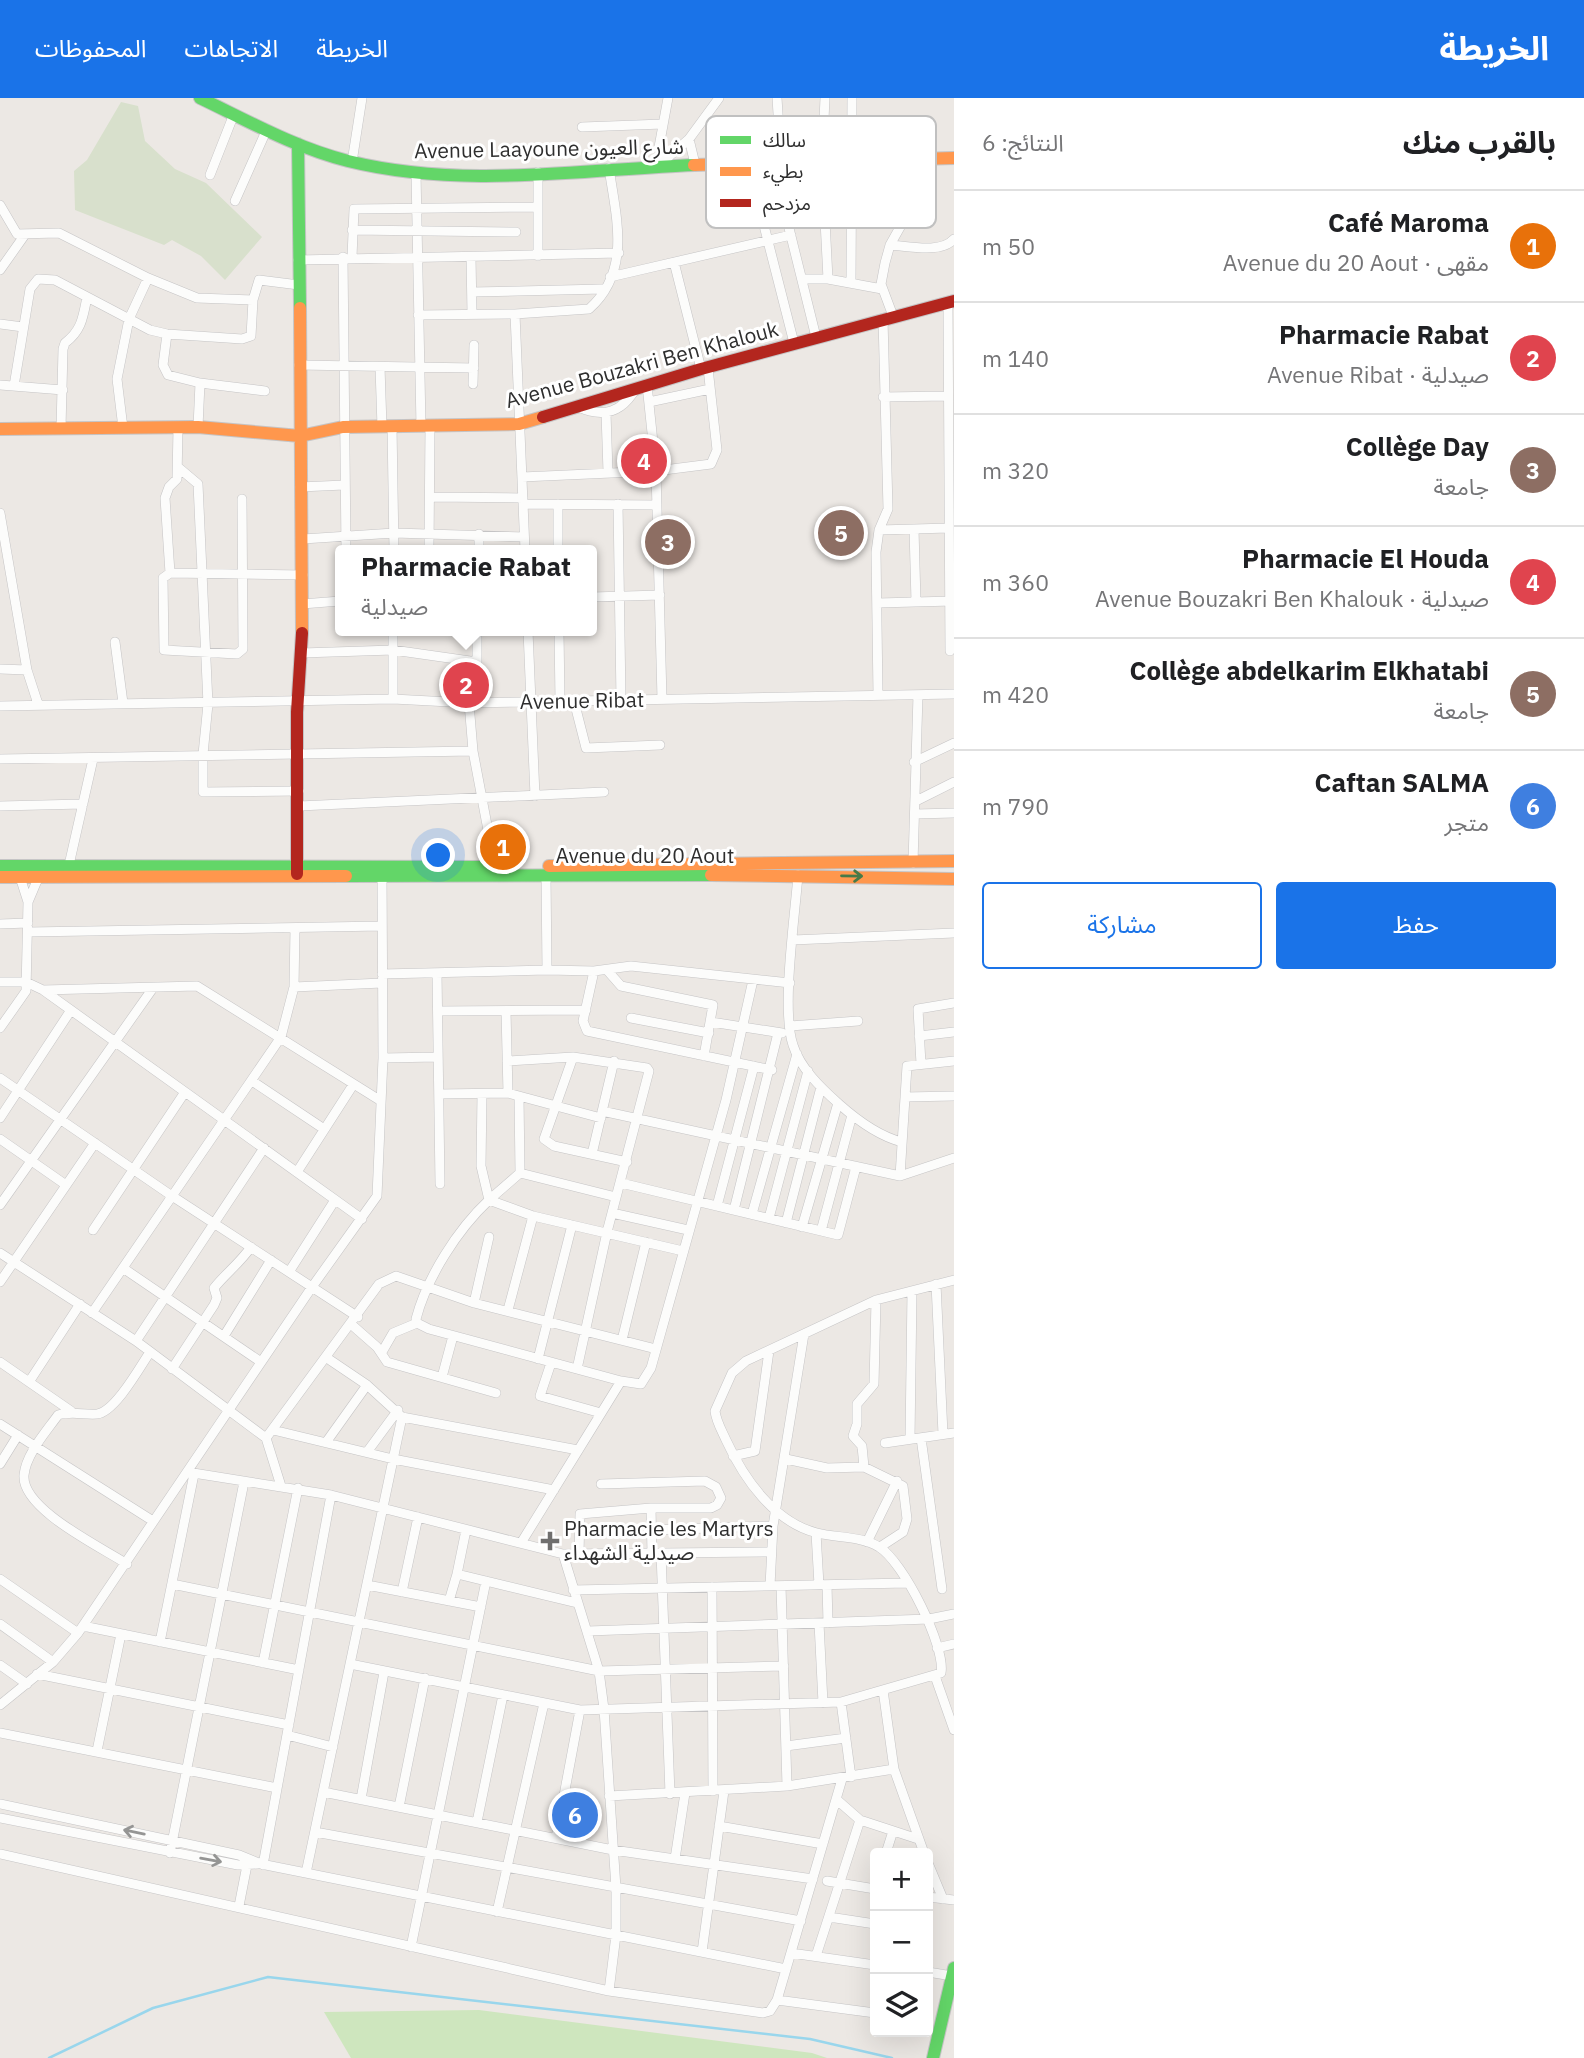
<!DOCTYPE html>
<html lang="ar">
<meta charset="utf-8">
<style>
body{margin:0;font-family:"IBM Plex Sans","Noto Sans Arabic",sans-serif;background:#f6f6f6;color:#202124;direction:rtl}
.controls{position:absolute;right:21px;bottom:21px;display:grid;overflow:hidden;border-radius:7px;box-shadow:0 7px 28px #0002}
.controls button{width:63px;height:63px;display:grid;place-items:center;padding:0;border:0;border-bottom:2px solid #e0e0e0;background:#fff;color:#202124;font:35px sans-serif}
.you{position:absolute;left:439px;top:758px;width:24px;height:24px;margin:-18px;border:5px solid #fff;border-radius:50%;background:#1a73e8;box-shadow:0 0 0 10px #1a73e833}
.badge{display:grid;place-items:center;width:46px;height:46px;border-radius:50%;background:#1a73e8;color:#fff;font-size:23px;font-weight:700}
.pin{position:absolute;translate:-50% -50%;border:4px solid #fff;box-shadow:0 2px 7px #0006}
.popup{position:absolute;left:335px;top:447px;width:262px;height:91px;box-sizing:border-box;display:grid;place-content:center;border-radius:7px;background:#fff;filter:drop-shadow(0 2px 5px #0005);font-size:23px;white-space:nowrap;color:#757577}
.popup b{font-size:26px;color:#202124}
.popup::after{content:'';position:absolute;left:50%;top:100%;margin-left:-14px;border:14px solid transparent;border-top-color:#fff}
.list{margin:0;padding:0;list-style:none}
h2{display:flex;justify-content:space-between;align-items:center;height:91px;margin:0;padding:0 28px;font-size:30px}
h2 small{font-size:23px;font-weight:400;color:#757577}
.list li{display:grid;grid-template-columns:46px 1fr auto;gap:21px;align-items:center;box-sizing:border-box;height:112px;padding:0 28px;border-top:2px solid #e0e0e0}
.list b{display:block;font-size:26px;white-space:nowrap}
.list p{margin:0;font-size:23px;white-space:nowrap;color:#757577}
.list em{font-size:23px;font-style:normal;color:#757577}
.actions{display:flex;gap:14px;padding:21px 28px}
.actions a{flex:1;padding:16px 0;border:2px solid #1a73e8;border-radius:7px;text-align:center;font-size:24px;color:#1a73e8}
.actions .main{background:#1a73e8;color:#fff}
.icon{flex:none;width:38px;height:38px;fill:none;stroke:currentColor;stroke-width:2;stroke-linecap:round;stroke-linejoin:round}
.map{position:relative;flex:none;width:954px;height:1960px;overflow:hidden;direction:ltr}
header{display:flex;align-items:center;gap:42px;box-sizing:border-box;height:98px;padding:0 35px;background:#1a73e8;color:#fff}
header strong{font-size:33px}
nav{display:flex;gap:38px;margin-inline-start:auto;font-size:24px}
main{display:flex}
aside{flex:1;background:#fff}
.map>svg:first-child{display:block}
.green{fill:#cee6be}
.cemetery{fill:#d8e0cc}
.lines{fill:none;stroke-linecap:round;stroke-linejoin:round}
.stream{stroke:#99d6ec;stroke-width:2.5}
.street-casing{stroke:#c5c4c5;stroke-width:10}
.fast-casing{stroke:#c5c4c5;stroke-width:14}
.slow-casing{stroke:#c5c4c5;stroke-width:14}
.jam-casing{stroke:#c5c4c5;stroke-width:14}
.street{stroke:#fcfcfb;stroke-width:9}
.fast{stroke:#63d668;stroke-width:12}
.slow{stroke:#ff974d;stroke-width:12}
.jam{stroke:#b3261e;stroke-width:12}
.oneway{stroke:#467a48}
.oneway2{stroke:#959594}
.poi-dot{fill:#706f6e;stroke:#fff;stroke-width:2.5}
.labels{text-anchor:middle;stroke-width:6;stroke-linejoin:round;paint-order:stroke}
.street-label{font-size:21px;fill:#2e2e2e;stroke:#fff}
.poi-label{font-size:21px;fill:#2e2e2e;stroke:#fff;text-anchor:start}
.key{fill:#fff;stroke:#c0c0c0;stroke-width:2}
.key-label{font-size:19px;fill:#2e2e2e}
</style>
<header>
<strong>الخريطة</strong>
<nav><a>الخريطة</a><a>الاتجاهات</a><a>المحفوظات</a></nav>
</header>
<main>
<aside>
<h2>بالقرب منك<small>النتائج: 6</small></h2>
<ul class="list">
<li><span class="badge" style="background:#e8710a">1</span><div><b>Café Maroma</b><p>مقهى · Avenue du 20 Aout</p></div><em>50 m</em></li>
<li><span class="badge" style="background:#e0444e">2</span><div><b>Pharmacie Rabat</b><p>صيدلية · Avenue Ribat</p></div><em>140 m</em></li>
<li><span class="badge" style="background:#8d6e63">3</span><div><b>Collège Day</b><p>جامعة</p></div><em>320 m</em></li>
<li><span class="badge" style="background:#e0444e">4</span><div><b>Pharmacie El Houda</b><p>صيدلية · Avenue Bouzakri Ben Khalouk</p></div><em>360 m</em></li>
<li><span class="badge" style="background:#8d6e63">5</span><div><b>Collège abdelkarim Elkhatabi</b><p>جامعة</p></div><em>420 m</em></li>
<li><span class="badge" style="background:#3f7fe0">6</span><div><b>Caftan SALMA</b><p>متجر</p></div><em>790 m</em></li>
</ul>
<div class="actions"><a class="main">حفظ</a><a>مشاركة</a></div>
</aside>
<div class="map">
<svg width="954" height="1960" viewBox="0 0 954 1960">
<rect width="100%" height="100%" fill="#ece8e4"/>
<path class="green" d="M 479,1912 L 812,1955 L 827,1960 L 351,1960 L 324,1914 Z"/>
<path class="cemetery" d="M 121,4 L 138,8 L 145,43 L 175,71 L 206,85 L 262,139 L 225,182 L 201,158 L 172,142 L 164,147 L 75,112 L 74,73 L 87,62 Z"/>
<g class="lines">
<path class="stream" d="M 49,1960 L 153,1910 L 268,1879 L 810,1941 L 892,1960"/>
<g class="street-casing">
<path id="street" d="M 777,0 L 784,110 L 816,239
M 825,0 L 822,64 L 828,181
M 582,29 L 663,26
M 689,41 L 695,66
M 352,64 L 362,0
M 662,65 L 659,49 L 668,0
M 748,65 L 794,245
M 658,68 L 689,41 L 719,0
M 538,74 L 538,158
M 416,75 L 421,328
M 210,77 L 234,16
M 235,103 L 267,31
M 0,107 L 17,136 L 59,135 L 148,180 L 197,200 L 253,202
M 352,132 L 516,134
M 890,147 C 908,148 941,156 954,141
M 343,159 L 346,452
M 352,159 L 354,111 L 537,109
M 471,159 L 472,216
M 298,162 L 619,155
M 674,164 L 701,271
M 0,172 L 24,138
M 610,179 L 791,137
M 803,181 L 828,181 L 882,191
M 851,184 L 852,0
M 472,194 L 603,191
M 948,205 L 950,553
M 515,216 L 525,452
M 418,217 L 515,216 L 589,211 C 632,173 616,119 609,70
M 893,218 L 881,186 L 885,165 L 890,147 L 917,99 L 921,62
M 0,226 L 23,229
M 167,236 L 163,267 L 168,277 L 200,285 L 265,293
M 299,267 L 474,270
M 380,269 L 382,329
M 473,286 L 474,247
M 0,287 L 63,292
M 647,287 L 656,373 L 662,601
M 14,288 L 30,191 L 38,181 L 55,182 L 150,232 L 167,236 L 242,241 L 251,238 L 253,202 L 259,182 L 299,187
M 883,299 L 948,298
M 649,304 L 710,291
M 578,309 C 603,320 622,315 636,290
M 606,315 L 608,374
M 392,328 L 394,452
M 198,329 L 200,285
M 61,330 L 63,251 L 65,245 C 82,232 83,219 87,199
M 123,330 L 117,281 L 129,221 L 148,180
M 179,370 L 198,386 L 208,606 L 203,656 L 203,694 L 299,693
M 522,379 L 656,373 L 711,366 L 717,352 L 708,270
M 300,389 L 344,387
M 430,399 L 523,400
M 242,401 L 243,551 L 237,556 L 164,552 L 163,480 L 170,475 L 303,477
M 523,406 L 657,407
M 558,406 L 558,452
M 618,406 L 621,602
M 0,415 L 27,572 L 38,606
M 914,431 L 916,504
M 879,432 L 949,430
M 479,436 L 479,452
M 303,441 L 394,435 L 524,439
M 429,452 L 430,328
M 170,475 L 165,400 L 169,389 L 177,381 L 178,330
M 592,499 L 660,497
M 878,505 L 953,503
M 302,506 L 340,503
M 477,533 L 477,605
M 528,533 L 535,698
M 559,533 L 560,603
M 115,544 L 123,605
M 302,555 L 393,552 L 477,564
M 0,571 L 27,572
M 878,597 L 876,454 L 879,432 L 888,411 L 883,221
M 393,601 L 393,533
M 574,603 L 586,650 L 660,647
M 469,605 L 473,653 L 495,769
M 0,608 L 393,601 L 469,605 L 954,596
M 0,661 L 473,653
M 914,664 L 954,645
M 916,703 L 954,684
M 0,708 L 83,706
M 299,708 L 604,694
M 916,716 L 954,715
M 913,765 L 918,597
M 69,767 L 93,661
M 798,777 C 795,818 781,912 793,947 C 800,970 821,990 839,1006 C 857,1022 878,1038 902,1044
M 546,778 L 547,872 L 594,873 L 631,868 L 790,885
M 28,804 L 39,778
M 0,826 L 28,825
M 28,834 L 382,828
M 793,842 L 954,835
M 607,872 L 621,888 L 713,907 L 704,958
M 594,873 L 583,923 L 587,933 L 772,972
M 437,875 L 440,1086
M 382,876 L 547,872
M 0,884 L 26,884 L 43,892 L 197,888 L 381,1003
M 294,889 L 382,885
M 43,892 L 362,1121
M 438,913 L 586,912
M 506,913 L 508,995
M 631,920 L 709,935
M 711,924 L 782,935
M 790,928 L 858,923
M 0,930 L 26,893 L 28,804 L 20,779
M 919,938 L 954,934
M 573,959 L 647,970 L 649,973 L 607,1134 L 577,1271
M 383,960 L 438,959
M 507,963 L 573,959 L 544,1041 L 554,1048 L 627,1064
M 921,966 L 918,911 L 954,905
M 0,980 L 172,1098 L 358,1219
M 252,983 L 324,1031
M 439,996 L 508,995 L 519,998 L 520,1075
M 482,996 L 481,1068 L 489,1102 L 520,1075
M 519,998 L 601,1020
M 905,999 L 954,998
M 602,1013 L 900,1078 L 954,1060
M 0,1020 L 71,912
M 0,1041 L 66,1087
M 592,1056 L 614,963
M 297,1074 L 353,987
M 520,1075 L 616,1099
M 900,1078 L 907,968 L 954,963
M 621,1085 L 838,1137 L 856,1069
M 0,1107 L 153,890
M 717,1108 L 754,968
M 734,1112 L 778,935
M 612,1115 L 688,1132
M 752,1116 L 797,956
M 769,1120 L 808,973
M 786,1125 L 821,989
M 802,1129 L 838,1005
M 93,1132 L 185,994
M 821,1133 L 852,1017
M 683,1153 L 533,1118 L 489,1102 C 458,1131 427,1179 416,1221 L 417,1225 L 429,1231 L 621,1283 L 641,1286 L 651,1270 L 726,1002 L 753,882
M 0,1155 L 136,1243 L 266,1340 L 281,1388
M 123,1170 L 261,1264
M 289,1174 L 335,1102
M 0,1184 L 95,1045
M 936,1186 L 943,1336
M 474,1205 L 489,1139
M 508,1212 L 533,1118
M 92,1215 L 281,939 L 294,889 L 295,830
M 352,1227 L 377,1249 L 387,1264 L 496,1295
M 224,1238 L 271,1162
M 622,1242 L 646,1144
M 136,1243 L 264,1050
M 382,1254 L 393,1235 L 417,1225
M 327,1260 L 367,1287 L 402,1319 L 578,1352
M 538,1261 L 572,1127
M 0,1264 L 71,1313
M 551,1265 L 540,1298 L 601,1315
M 172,1271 L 214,1207 L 217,1200 L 214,1190 C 226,1175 239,1166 251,1149
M 442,1279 L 453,1238
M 29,1284 L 80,1206
M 0,1326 L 153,1423
M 273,1332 L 393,1361 L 554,1392
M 266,1340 L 379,1186 L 396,1178 L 474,1205 L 656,1251
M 921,1340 L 942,1491
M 910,1341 L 912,1193
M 327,1343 L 367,1287
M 885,1345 L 954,1335
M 367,1354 L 398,1312
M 733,1358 L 755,1353 L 769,1253
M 786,1361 L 827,1370 L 864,1369 L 903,1388 L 907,1421 L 903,1434 L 880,1449
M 0,1366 L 18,1337
M 864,1369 L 862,1348 L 853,1338 L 857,1326 L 857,1306 L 874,1286 L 876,1202
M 187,1374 L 331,1397 L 563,1456 L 599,1573 L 604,1611 L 616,1790 L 616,1837 L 609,1893
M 651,1410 L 652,1455
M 466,1432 L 457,1476 L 577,1505
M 651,1432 L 773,1428
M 816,1435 L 819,1487
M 867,1444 L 897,1383
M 521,1445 L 621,1283
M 661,1455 L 670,1696
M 563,1456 L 771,1454
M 579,1456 L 580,1416 L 651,1410 L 711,1410 L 717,1407 L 721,1400 L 716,1389 L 705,1383 L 601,1386
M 127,1466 C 101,1449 21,1411 24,1377 C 26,1356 46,1334 58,1317 C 72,1313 83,1317 97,1316 C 115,1314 140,1269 150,1254
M 0,1481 L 78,1535
M 172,1486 L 599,1573 L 784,1568
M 367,1487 L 481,1509
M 827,1487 L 828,1525
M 770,1488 L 773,1428 L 804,1236
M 781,1488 L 787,1688
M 712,1489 L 713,1693
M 573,1492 L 907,1485
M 402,1494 L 418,1419
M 449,1503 L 457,1476
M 819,1525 L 823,1605
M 0,1526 L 53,1564
M 83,1528 L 299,1572
M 588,1533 L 929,1521 L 954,1516
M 160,1544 L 194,1376
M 937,1550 L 954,1546
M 263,1565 L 298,1390
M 350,1566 L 580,1612 L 841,1604 L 941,1575 C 946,1549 903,1463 879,1449 C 862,1438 836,1440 817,1435 C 774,1424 744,1381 726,1342 C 722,1333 716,1323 715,1313 L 732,1275 L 746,1263 L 876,1202 L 954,1182
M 0,1567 L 27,1586
M 37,1576 L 289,1627
M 935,1578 L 954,1632
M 883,1592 L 894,1671 L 924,1755
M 841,1604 L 851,1679
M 0,1607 L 53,1564 L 78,1535 L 312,1189 L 377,1098 L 383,960 L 382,774
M 0,1635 L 277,1690
M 287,1637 L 333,1649
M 786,1648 L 846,1640
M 97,1653 L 121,1536
M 323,1694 L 613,1752 L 813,1781
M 609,1698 L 787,1688 L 894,1671
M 361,1701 L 384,1574
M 836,1701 L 860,1722 L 918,1741
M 0,1706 L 239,1757 L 261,1766 L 786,1871
M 399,1709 L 425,1580
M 0,1720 L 238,1767 L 258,1766
M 477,1724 L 503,1597
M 719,1728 L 823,1746
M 315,1734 L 801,1823
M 556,1740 L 580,1612
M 170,1755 L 244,1384
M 886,1755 L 893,1733
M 0,1756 L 609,1893 L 763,1915 L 770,1913 L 777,1902 L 842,1681
M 675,1761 L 685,1695
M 928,1765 L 943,1801
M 263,1767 L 331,1397
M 306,1775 L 402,1319
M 827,1783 L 875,1791
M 928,1799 L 954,1802
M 239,1808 L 248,1762
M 497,1814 L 544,1605
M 829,1819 L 875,1826
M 411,1849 L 486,1483
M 702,1854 L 724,1693
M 791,1855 L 875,1867
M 816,1858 L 860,1722
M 928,1874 L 952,1878
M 777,1902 L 875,1915"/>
</g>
<g class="fast-casing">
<path id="fast" d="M 200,0 C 248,23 296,50 348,63 C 461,91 580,72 694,67
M 298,46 L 300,210
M 0,768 L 498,769
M 346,778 L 711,777
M 933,1960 L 954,1870"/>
</g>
<g class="slow-casing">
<path id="slow" d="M 694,67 L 954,60
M 300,210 L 302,535
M 0,331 L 198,329 L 300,338 L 343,329 L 519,326 L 543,319
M 549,768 L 954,763
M 711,777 L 954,781
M 0,779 L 346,778"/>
</g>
<g class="jam-casing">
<path id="jam" d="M 543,319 L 701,271 L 954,203
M 297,776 L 297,614 L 302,535"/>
</g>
<use href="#street" class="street"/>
<use href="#fast" class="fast"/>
<use href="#slow" class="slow"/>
<use href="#jam" class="jam"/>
</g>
<defs><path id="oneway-shaft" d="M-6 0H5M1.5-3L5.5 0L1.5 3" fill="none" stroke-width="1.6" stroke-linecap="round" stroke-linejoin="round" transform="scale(1.75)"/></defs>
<use class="oneway" href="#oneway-shaft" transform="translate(852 778) rotate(1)"/>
<g class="oneway2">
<use href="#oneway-shaft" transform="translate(134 1734) rotate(-168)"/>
<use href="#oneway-shaft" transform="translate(211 1762) rotate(10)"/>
</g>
<path class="poi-dot" d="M546.5 1432.5h7v7h7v7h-7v7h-7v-7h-7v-7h7z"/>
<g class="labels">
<g class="street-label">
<text transform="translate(549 51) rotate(-1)" y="7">Avenue Laayoune شارع العيون</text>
<text transform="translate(642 267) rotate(-15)" y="7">Avenue Bouzakri Ben Khalouk</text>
<text transform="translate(582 603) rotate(-1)" y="7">Avenue Ribat</text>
<text x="645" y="765">Avenue du 20 Aout</text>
</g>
<g class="poi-label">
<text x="564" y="1438">Pharmacie les Martyrs<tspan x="564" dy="24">صيدلية الشهداء</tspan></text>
</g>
</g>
<rect x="706" y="18" width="230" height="112" rx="10" class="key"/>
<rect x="720" y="38" width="31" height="8" fill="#63d668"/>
<rect x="720" y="69" width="31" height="9" fill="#ff974d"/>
<rect x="720" y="101" width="31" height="8" fill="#b3261e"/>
<g class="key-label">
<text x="763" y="49">سالك</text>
<text x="763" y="80">بطيء</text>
<text x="763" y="112">مزدحم</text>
</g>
</svg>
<div class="controls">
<button>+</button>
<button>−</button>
<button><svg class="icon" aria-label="layers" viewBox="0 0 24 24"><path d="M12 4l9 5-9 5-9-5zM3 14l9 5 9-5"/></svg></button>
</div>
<div class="you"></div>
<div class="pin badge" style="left:503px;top:749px;background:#e8710a">1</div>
<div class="pin badge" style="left:466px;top:587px;background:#e0444e">2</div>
<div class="popup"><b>Pharmacie Rabat</b>صيدلية</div>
<div class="pin badge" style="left:668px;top:444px;background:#8d6e63">3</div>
<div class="pin badge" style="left:644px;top:363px;background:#e0444e">4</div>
<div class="pin badge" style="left:841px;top:435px;background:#8d6e63">5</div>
<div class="pin badge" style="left:575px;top:1717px;background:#3f7fe0">6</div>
</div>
</main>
